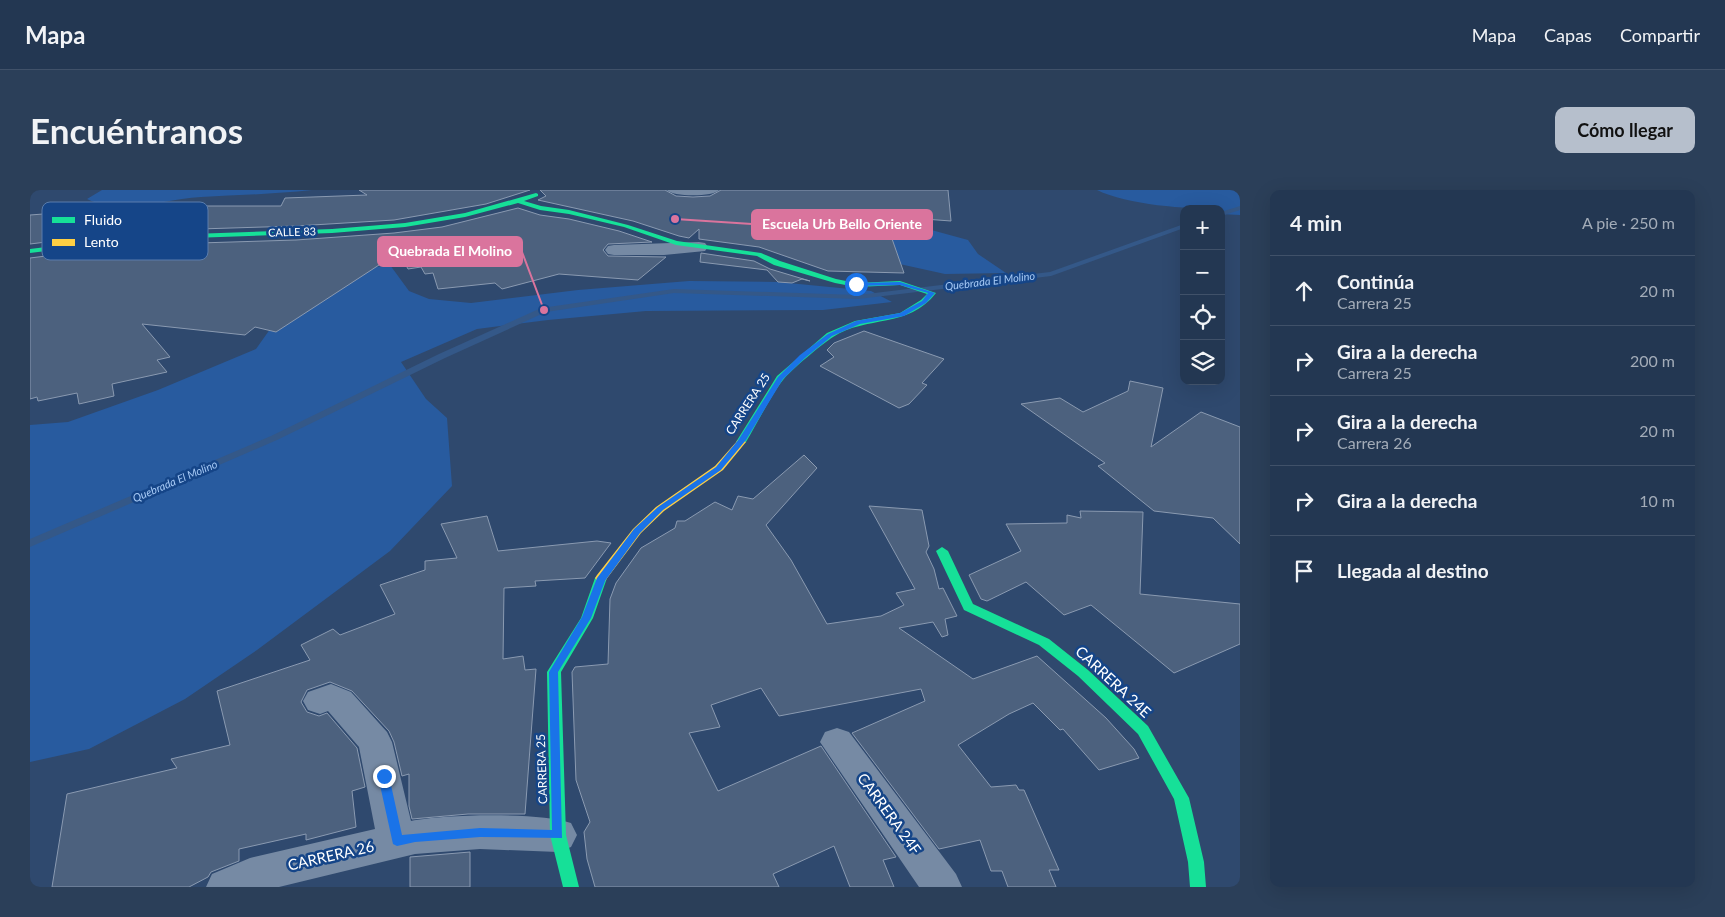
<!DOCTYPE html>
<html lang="es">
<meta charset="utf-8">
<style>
body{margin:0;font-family:Lato,sans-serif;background:#2b3f59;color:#f1f3f6}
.controls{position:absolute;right:15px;top:15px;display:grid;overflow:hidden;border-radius:10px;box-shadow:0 5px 20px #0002}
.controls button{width:45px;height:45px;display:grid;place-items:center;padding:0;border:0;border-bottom:1px solid #405169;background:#233752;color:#f1f3f6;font:25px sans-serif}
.stop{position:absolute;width:15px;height:15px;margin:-11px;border:4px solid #1a73e8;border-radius:50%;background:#fff}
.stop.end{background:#1a73e8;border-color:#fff;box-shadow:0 1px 5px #0008}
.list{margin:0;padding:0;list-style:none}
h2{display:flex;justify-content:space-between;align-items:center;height:65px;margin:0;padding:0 20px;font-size:21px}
h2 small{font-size:16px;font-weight:400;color:#a3acb8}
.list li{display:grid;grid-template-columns:32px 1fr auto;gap:15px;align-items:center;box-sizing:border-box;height:70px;padding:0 20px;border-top:1px solid #405169}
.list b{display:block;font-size:19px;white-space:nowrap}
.list p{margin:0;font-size:16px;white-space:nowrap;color:#a3acb8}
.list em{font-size:16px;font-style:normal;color:#a3acb8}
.icon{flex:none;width:28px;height:28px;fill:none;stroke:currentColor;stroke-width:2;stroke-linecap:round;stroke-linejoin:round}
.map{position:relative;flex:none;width:1210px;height:697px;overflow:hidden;border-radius:10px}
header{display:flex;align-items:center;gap:30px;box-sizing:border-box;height:70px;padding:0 25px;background:#233752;border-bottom:1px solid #405169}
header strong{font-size:24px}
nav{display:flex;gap:28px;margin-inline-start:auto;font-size:18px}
.intro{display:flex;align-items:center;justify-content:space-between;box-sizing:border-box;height:120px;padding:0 30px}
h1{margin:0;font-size:35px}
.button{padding:12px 22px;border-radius:10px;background:#b6bfcc;color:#111;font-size:18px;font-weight:700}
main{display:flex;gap:30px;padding:0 30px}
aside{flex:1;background:#233752;border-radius:10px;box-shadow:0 5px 20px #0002}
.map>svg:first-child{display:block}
.green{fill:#285b9f}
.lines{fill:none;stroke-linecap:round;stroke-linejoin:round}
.stream{fill:#345888;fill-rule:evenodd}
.building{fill:#4c617e;stroke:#8a9ab1}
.street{fill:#768aa4;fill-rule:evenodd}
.fast{fill:#16e098;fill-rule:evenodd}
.slow{fill:#ffcf43;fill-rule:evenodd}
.route{fill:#1a73e8}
.labels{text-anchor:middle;stroke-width:5;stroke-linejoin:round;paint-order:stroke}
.far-street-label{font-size:11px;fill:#fff;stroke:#154588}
.far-water-label{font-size:11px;font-style:italic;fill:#a7caf6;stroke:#154588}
.street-label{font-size:12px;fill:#fff;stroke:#154588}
.near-street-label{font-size:15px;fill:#fff;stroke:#154588}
.key{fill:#154588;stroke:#5b7dac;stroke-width:1}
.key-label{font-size:14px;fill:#fff}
.leader{fill:none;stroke:#da749d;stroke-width:2}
.callout-dot{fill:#da749d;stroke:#154588;stroke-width:2}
.callout{fill:#da749d;stroke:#da749d;stroke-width:2}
.callout-label{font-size:14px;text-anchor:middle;font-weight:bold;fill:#fff}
</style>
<header>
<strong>Mapa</strong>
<nav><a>Mapa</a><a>Capas</a><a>Compartir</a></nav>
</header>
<div class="intro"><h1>Encuéntranos</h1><a class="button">Cómo llegar</a></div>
<main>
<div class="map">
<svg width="1210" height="697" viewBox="0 0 1210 697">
<rect width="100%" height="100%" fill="#2f496e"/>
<path class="green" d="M 72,0 L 282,0 C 245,4 208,5 171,7 C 134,9 92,26 57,9 Z
M 1067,0 L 1210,0 L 1210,25 L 1191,24 L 1191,19 C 1157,19 1097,15 1067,0 Z
M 827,34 L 883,35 L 938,50 L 948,64 L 976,83 L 915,84 L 865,73 Z
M 360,75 L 379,101 L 399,109 L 441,113 L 548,100 L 659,91 L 748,92 L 841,101 L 862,112 L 793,120 L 616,121 L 518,130 L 447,139 L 371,172 L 396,209 L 417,228 L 422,296 L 360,361 L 227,460 L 155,509 L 59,559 L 0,572 L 0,235 L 38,232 L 128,200 L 226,159 L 277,87 Z"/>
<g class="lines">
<path class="stream" d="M 1210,16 L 1210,20 L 1191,26 L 1191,22 Z
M 1154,34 L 1154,38 L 1021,86 L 828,109 L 644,103 L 516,122 L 415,168 L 247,250 L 0,357 L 0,349 L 241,246 L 409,164 L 511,118 L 644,99 L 828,105 L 1020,82 Z"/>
</g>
<path class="building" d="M 329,0 L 500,0 L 456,14 L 364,30 L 266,36 L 105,41 L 0,54 L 0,25 L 93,18 L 90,22 L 156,16 L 251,16 L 255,8 L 337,5 Z
M 510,0 L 635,0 L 646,6 L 663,7 L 680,6 L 691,0 L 918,0 L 921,31 L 854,26 L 874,83 L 798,81 L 729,57 L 669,49 L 669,39 L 659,48 L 649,46 L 603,31 L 508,10 L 516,6 Z
M 488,18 L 510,25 L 539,29 L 589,41 L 622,52 L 578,54 L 573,60 L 578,66 L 636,67 L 608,90 L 529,84 L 472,99 L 465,93 L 408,99 L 403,83 L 395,84 L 391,77 L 378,79 L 369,62 L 246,142 L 225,137 L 215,145 L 112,134 L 140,167 L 127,170 L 137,182 L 82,194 L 84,206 L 49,214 L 47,203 L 8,211 L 7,207 L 0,209 L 0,68 L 105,55 L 266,50 L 364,43 L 412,37 Z
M 671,63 L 724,71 L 740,79 L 780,91 L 772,89 L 762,93 L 748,92 L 737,80 L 670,72 Z
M 834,141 L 914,169 L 892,193 L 897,195 L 879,214 L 869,218 L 790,176 L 804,167 L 797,160 L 804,153 Z
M 1100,191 L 1133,198 L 1121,257 L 1171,222 L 1210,237 L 1210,354 L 1183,328 L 1124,321 L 1068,276 L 1075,273 L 991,214 L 1030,208 L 1053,222 L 1098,201 Z
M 774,265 L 787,278 L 736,335 L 761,370 L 797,434 L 851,426 L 874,415 L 866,403 L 885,399 L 839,316 L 892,320 L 899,356 L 896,362 L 904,379 L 909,399 L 913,398 L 927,426 L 915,429 L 918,445 L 912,447 L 903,432 L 869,438 L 943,489 L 1007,466 L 1076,528 L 1104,559 L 1109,568 L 1069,580 L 1033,539 L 1030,540 L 1003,513 L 979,524 L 928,555 L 961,597 L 986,595 L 989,600 L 994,600 L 1029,680 L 1019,680 L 1026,697 L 978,697 L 972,681 L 961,681 L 950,650 L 909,659 L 822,543 L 895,511 L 891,499 L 749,526 L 731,498 L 681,515 L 690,537 L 659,543 L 688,601 L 791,556 L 866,667 L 853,670 L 864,697 L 820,697 L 804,656 L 743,684 L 749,697 L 565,697 L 557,669 L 554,642 L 560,632 L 546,590 L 542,482 L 545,477 L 578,474 L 580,409 L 586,393 L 611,358 L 645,338 L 647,331 L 655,331 L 685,312 L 702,320 L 708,306 L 723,309 Z
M 1050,321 L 1113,322 L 1110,404 L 1210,414 L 1210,454 L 1144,483 L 1061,415 L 1034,425 L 996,392 L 957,411 L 951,409 L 939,385 L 991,361 L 976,334 L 1037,333 L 1037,325 L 1051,328 Z
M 457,326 L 468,361 L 567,351 L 581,353 L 555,388 L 505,391 L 506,396 L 474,398 L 473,469 L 493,466 L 495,480 L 506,479 L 495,624 L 438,624 L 382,629 L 379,616 L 379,584 L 372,586 L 364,552 L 359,541 L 322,501 L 300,492 L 277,500 L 271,512 L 277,522 L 289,526 L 297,523 L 327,558 L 335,597 L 322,601 L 326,637 L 276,650 L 276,644 L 209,659 L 209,671 L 181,682 L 178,687 L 159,697 L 22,697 L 37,604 L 147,578 L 141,569 L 200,555 L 187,501 L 280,470 L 271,455 L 303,439 L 310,445 L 365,424 L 350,395 L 395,380 L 395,371 L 427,368 L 411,334 Z
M 440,662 L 440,697 L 380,697 L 380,667 Z"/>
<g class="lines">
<path class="street" d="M 637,0 L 689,0 C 684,7 642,7 637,0 Z
M 669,52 L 675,53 L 678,57 L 675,61 L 634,65 L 584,65 L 578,64 L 575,60 L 578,56 L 584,55 Z
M 301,494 L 321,502 L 357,542 L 362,552 L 381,631 C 415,624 510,622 541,633 L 547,645 L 541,657 L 528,662 L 450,659 L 385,664 L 249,697 L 176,697 L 182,684 L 220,668 L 345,639 L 329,557 L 298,521 L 290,524 L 278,520 L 273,511 L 278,502 Z
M 807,538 L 819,542 L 926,684 L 932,697 L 889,697 L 790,552 L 795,542 Z"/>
<path class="fast" d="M 506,3 L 508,4 L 508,6 L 494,11 L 511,16 L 539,20 L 598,35 L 647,51 L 731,63 L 750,71 L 806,89 L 826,93 L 870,91 L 906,103 C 878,139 837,125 803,147 C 792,154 761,180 753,190 C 741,205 727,234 716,252 L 711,255 L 706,252 L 747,186 L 797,143 L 825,131 L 870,123 L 891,110 L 897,104 L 870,95 L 826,97 L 805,93 L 744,75 L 727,66 L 646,55 L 594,37 L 539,24 L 510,20 L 488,13 L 435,27 L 375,37 L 302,43 L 105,50 L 0,63 L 0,59 L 105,46 L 302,39 L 375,33 L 435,23 Z
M 912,357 L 918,361 L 943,414 L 1019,449 L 1058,480 L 1118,536 L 1159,608 L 1174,672 L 1176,697 L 1160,697 L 1158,672 L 1144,609 L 1108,544 L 1048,486 L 1009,455 L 934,420 L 906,361 Z
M 571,384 L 577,388 L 563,428 L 531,482 L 536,645 L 549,697 L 533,697 L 520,645 L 517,482 L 551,428 L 565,388 Z"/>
<path class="slow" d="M 711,249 L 716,252 L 693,280 L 634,321 L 611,343 L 575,391 L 567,391 L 565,388 L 567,385 L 603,339 L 626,317 L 685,276 L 708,250 Z"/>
</g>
<path class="route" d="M 870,92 L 905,103 L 896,113 L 874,126 L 830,134 L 802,146 L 775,168 L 753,189 L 716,250 L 691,280 L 633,320 L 610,343 L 575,391 L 561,428 L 528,482 L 532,648 L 450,647 L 385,652 L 367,656 L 363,654 L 348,586 L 354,581 L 359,586 L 372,645 L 450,638 L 522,640 L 519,482 L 552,427 L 567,388 L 604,339 L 628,317 L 686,277 L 709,249 L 748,187 L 770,165 L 798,144 L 826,131 L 870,123 L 892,111 L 898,103 L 870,95 L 826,96 L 824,93 Z"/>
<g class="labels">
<g class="far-street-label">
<text transform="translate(262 42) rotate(-2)" y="4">CALLE 83</text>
</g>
<g class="far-water-label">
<text transform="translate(960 91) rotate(-7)" y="4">Quebrada El Molino</text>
<text transform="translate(145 291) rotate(-23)" y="4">Quebrada El Molino</text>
</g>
<g class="street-label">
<text transform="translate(718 214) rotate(-57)" y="4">CARRERA 25</text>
<text transform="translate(512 579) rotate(-92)" y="4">CARRERA 25</text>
</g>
<g class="near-street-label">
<text transform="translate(1083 492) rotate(43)" y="5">CARRERA 24E</text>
<text transform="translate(859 624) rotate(54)" y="5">CARRERA 24F</text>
<text transform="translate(301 666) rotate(-13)" y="5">CARRERA 26</text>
</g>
</g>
<rect x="12" y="12" width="166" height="58" rx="8" class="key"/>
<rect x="22" y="27" width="23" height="6" fill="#16e098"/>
<rect x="22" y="49" width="23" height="7" fill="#ffcf43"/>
<g class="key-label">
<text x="54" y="35">Fluido</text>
<text x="54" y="57">Lento</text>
</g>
<path class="leader" d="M645 29L722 34M514 120L492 62"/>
<g class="callout-dot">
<circle cx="645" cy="29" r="5"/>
<circle cx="514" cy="120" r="5"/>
</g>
<g class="callout">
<rect x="722" y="20" width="180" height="29" rx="5"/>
<rect x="348" y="47" width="144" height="29" rx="5"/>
</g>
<g class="callout-label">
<text x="812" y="39">Escuela Urb Bello Oriente</text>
<text x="420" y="66">Quebrada El Molino</text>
</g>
</svg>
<div class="controls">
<button>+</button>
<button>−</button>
<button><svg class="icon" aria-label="locate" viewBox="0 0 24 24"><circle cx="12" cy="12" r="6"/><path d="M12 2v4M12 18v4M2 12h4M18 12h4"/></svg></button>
<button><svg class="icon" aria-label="layers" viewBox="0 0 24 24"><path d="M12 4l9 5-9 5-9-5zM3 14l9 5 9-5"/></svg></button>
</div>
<div class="stop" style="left:826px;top:94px"></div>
<div class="stop end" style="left:354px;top:586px"></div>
</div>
<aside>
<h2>4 min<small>A pie · 250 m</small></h2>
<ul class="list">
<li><svg class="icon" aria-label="ahead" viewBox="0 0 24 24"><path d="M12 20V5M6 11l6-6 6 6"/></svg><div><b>Continúa</b><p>Carrera 25</p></div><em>20 m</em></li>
<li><svg class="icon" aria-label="right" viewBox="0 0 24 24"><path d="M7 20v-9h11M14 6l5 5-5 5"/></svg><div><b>Gira a la derecha</b><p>Carrera 25</p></div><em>200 m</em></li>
<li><svg class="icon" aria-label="right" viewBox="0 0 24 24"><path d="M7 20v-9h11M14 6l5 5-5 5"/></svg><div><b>Gira a la derecha</b><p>Carrera 26</p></div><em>20 m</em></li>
<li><svg class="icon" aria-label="right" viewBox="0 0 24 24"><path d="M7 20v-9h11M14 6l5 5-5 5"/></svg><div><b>Gira a la derecha</b></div><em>10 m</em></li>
<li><svg class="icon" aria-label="arrive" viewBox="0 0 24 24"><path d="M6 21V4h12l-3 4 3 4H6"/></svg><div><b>Llegada al destino</b></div></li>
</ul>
</aside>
</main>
